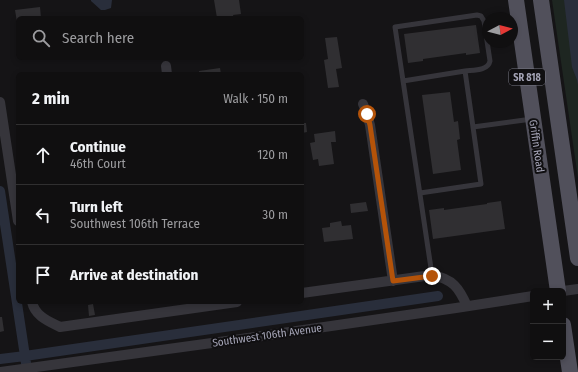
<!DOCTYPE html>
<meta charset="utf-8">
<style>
body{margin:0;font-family:"Fira Sans Condensed",sans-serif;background:#1e1d1e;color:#f1f3f6}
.controls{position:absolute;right:12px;bottom:12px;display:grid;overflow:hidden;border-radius:6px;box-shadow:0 2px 6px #0003}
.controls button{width:36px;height:36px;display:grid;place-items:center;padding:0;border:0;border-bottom:1px solid #302f30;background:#100f10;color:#f1f3f6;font:20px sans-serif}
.compass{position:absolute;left:482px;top:12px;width:36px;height:36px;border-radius:50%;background:#100f10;box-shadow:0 2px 6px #0003;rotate:83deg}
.stop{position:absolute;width:12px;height:12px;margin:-9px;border:3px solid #b45309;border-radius:50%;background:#fff}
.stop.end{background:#b45309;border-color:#fff;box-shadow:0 1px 4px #0008}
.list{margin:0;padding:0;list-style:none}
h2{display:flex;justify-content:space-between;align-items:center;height:52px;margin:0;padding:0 16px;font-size:17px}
h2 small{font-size:13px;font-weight:400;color:#9c9c9f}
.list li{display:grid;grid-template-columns:26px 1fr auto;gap:12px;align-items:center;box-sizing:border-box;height:60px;padding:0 16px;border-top:1px solid #302f30}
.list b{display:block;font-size:15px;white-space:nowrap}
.list p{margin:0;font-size:13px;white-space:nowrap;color:#9c9c9f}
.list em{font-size:13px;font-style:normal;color:#9c9c9f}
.icon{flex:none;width:22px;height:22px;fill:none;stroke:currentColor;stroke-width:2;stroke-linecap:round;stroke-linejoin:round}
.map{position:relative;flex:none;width:578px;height:372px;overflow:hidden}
.search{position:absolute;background:#100f10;box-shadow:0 2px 6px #0003;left:16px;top:16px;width:288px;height:44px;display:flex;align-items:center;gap:10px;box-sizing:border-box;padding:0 14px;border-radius:6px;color:#9c9c9f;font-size:15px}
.panel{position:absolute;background:#100f10;box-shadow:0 2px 6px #0003;left:16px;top:72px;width:288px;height:232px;border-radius:6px}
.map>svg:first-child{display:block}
.green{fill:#1e2621}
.water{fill:#292e3b}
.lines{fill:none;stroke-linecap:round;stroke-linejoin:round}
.canal{stroke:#292e3b;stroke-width:10}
.building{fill:#302f32}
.service{stroke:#36353b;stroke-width:5}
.minor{stroke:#36353b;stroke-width:10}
.primary{stroke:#51505b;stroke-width:16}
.route{stroke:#b45309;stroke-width:5}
.labels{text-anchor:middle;stroke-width:4;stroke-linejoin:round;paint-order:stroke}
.shield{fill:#100f11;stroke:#787885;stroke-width:1}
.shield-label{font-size:10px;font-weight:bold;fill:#a5a5b7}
.street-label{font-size:11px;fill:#a5a5b7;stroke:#100f11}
</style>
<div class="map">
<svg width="578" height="372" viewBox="0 0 578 372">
<rect width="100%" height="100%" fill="#151416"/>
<path class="green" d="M 552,0 L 578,0 L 578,178 Z"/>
<path class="water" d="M 91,0 L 112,0 L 111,8 L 105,10 L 101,10 L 91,1 Z
M 564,0 L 578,0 L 578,85 L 577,80 L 572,67 Z"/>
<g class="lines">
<path class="canal" d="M 0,191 L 25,356 L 438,296
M 0,359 L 25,356 L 26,363"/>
</g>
<path class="building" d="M 214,0 L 239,0 L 241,14 L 233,15 L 234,18 L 217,18 Z
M 40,7 L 41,18 L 18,18 L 18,22 L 17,22 L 15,10 Z
M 476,25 L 480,53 L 466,55 L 466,53 L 423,59 L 423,61 L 408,63 L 404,34 Z
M 337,37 L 342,68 L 336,69 L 339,87 L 328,88 L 324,60 L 328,59 L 325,38 Z
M 220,68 L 221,74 L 199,74 L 199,71 Z
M 450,92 L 454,122 L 458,121 L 460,139 L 457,140 L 461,170 L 433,174 L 422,95 Z
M 302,123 L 306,123 L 307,132 L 302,133 Z
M 335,131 L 336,142 L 331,142 L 334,164 L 319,166 L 318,159 L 313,160 L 310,143 L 315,142 L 314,134 Z
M 501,201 L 505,229 L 433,239 L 429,210 L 444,208 L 444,210 L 487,204 L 487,203 Z
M 366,202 L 368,211 L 351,213 L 350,204 Z
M 341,221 L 342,226 L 351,225 L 353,239 L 324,242 L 322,228 L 330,227 L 330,223 Z
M 93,304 L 95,315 L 89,316 L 88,305 Z
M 0,317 L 2,317 L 4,331 L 0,332 Z"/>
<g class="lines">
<path class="service" d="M 403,81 L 465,71
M 420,193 L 481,184 L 473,127
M 432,275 L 395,27 L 477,15 L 481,16 L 484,21 L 490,61 C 488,71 474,70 465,71 L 473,127 L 532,119"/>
<path class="minor" d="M 166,66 L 167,74
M 0,102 L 18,221
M 363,104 L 367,114 L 370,125 L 393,281
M 563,291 L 578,289
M 302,293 L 432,275 C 453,279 459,288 467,306
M 32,302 C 35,316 48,321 60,327 L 237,302
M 0,372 L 241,339 L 456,308 L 533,296"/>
<path class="primary" d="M 516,0 L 558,291
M 541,0 L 578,258
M 563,325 L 570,372"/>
</g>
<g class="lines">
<path class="route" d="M 367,114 L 370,125 L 393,281 L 432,276"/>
</g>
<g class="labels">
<rect class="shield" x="509" y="69" width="36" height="16" rx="3"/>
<g class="shield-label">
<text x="527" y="81">SR 818</text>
</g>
<g class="street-label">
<text transform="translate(537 146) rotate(82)" y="4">Griffin Road</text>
<text transform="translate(267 335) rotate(-8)" y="4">Southwest 106th Avenue</text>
</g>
</g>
</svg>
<div class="controls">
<button>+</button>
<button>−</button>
</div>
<svg class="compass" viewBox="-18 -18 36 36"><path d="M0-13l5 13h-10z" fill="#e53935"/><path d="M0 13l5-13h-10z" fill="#9c9c9f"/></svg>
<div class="stop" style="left:367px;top:114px"></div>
<div class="stop end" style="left:432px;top:276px"></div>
<div class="search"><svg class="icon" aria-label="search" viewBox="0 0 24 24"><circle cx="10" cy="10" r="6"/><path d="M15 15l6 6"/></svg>Search here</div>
<section class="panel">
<h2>2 min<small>Walk · 150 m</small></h2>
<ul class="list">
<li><svg class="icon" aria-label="ahead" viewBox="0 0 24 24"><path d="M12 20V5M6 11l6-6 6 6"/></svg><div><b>Continue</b><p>46th Court</p></div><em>120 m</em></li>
<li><svg class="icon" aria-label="left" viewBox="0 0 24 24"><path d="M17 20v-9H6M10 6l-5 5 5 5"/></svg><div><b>Turn left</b><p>Southwest 106th Terrace</p></div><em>30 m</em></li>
<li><svg class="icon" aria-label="arrive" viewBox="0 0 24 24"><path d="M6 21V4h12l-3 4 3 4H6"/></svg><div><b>Arrive at destination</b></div></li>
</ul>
</section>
</div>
